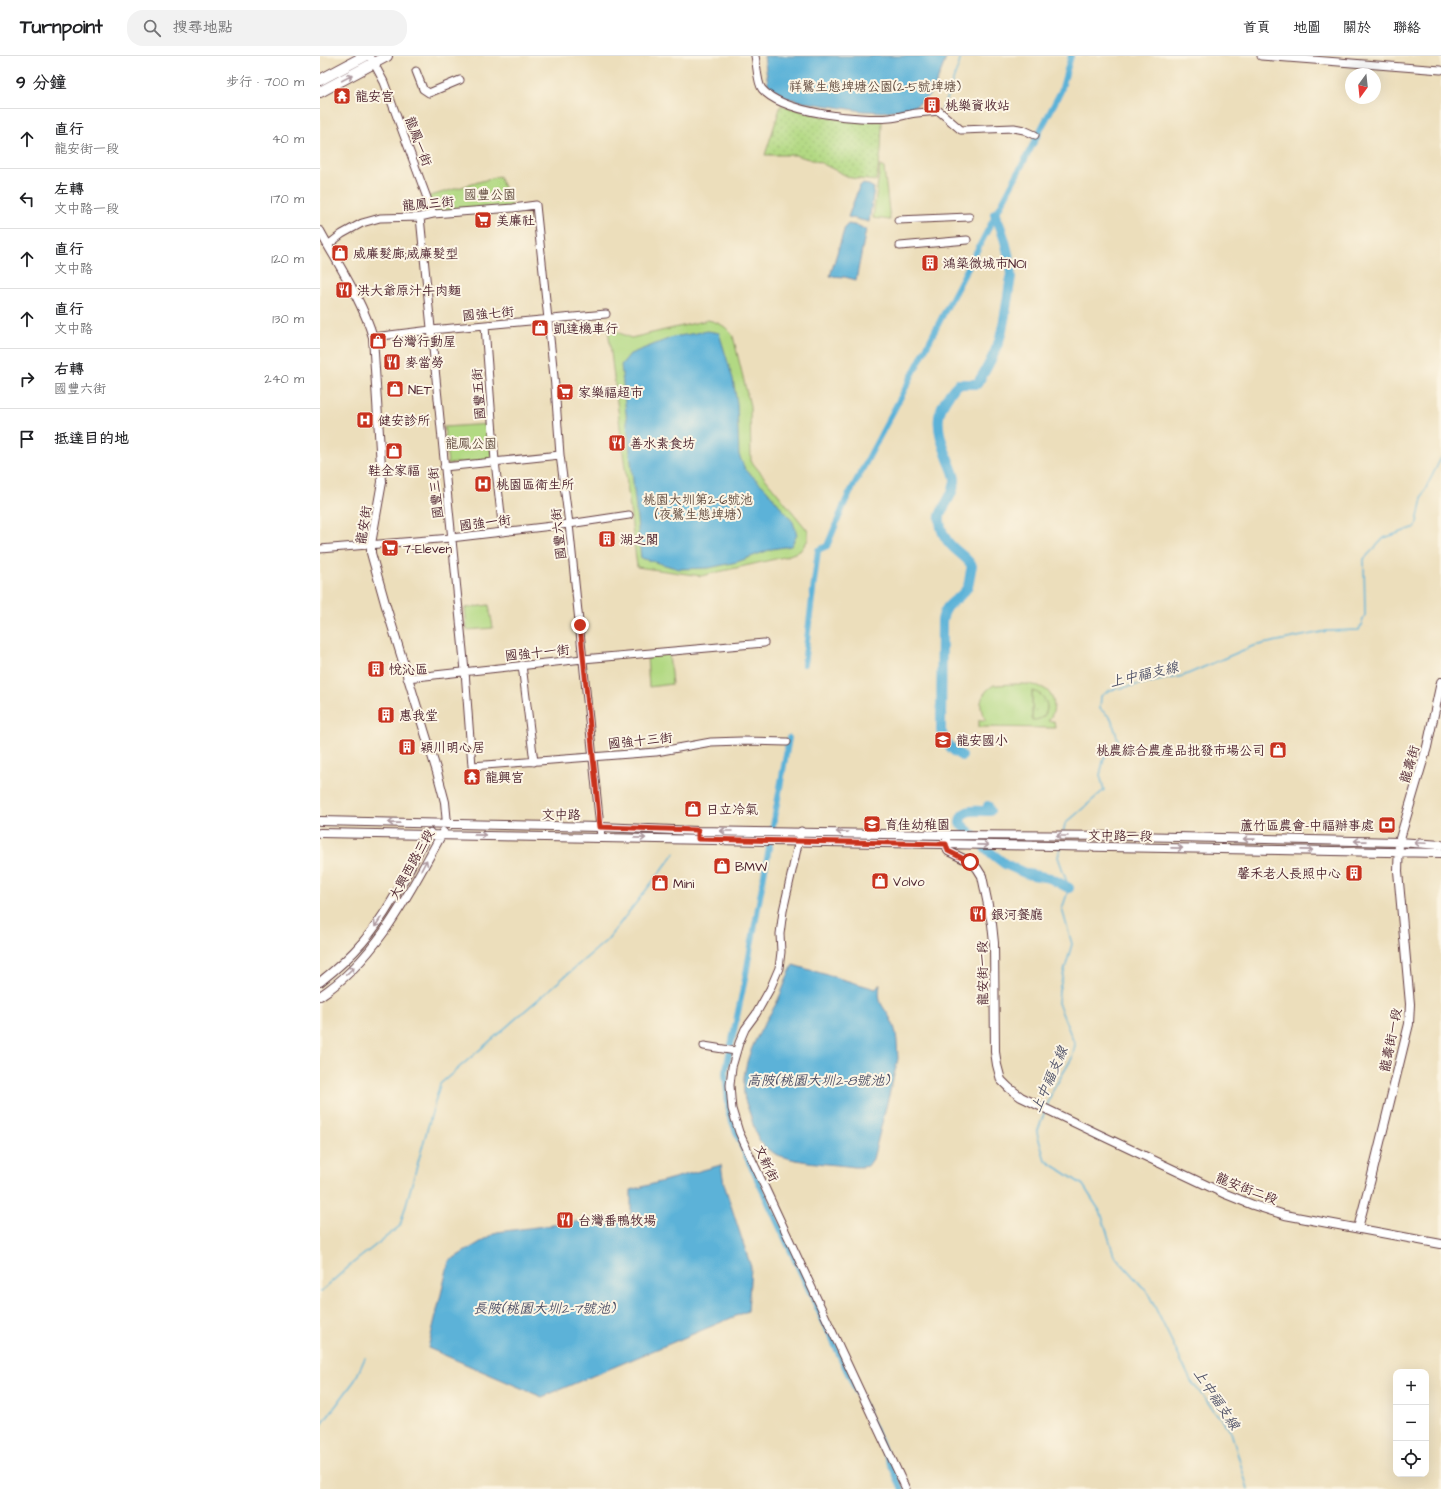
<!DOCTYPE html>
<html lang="zh-TW">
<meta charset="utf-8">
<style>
body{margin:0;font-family:"Architects Daughter","LXGW WenKai TC",sans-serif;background:#f2f2f2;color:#202124}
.controls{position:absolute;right:12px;bottom:12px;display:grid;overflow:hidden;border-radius:8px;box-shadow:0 4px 16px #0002}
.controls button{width:36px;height:36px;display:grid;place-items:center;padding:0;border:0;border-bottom:1px solid #e0e0e0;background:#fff;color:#202124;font:20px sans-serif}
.compass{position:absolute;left:1025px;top:12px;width:36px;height:36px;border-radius:50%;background:#fff;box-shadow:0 4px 16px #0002;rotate:195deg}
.stop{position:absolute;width:12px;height:12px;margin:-9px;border:3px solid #c8321e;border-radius:50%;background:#fff}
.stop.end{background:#c8321e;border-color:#fff;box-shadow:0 1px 4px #0008}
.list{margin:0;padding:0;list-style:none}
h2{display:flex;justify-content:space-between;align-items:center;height:52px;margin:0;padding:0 16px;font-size:17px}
h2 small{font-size:13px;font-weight:400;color:#757577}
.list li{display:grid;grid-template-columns:26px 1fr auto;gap:12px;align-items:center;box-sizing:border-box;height:60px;padding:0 16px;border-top:1px solid #e0e0e0}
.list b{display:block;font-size:15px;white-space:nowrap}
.list p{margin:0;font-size:13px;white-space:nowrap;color:#757577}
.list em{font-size:13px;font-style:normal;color:#757577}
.icon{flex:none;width:22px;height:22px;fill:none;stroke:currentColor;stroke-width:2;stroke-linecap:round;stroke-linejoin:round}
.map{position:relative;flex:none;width:1121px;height:1433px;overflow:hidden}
header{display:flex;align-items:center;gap:24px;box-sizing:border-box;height:56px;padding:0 20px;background:#fff;border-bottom:1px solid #e0e0e0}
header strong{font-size:19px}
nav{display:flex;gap:22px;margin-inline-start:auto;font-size:14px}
.search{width:280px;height:36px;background:#f2f2f2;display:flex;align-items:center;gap:10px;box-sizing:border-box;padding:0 14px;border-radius:16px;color:#757577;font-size:15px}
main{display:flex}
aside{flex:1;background:#fff}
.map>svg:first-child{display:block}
.grass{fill:url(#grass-tufts);stroke:#7e7c57}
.park{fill:#b2d983;stroke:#7e7c57;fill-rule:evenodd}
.garden{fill:url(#garden-dots);stroke:#7e7c57}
.water{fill:#5cb2d8;stroke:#536882}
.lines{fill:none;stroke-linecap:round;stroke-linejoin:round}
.stream{stroke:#5cb2d8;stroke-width:1.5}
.canal{stroke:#5cb2d8;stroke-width:6}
.river{stroke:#5cb2d8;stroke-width:10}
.minor-casing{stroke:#623c41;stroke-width:9}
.tertiary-casing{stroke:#623c41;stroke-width:10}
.primary-casing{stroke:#623c41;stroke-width:12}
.minor{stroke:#fff;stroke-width:7}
.tertiary{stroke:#fff;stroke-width:8}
.primary{stroke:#fff;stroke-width:10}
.oneway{stroke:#ae9aa0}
.route{stroke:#c8321e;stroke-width:5}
.labels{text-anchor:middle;stroke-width:4;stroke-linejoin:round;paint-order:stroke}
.park-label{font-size:13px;fill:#644e41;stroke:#fcf5e5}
.poi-label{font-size:13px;fill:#4a1f2b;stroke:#fcf5e5;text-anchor:start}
.street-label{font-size:13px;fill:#4a1f2b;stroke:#fcf5e5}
.water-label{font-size:14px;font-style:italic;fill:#505268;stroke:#fcf5e5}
</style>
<header>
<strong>Turnpoint</strong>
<div class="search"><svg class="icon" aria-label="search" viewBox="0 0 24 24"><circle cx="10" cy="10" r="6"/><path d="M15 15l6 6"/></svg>搜尋地點</div>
<nav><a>首頁</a><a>地圖</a><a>關於</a><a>聯絡</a></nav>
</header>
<main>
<aside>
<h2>9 分鐘<small>步行 · 700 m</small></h2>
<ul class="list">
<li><svg class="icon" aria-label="ahead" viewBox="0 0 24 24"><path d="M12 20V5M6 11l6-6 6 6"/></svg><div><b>直行</b><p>龍安街一段</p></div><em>40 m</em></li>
<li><svg class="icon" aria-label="left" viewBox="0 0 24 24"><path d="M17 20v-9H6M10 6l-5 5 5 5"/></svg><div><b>左轉</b><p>文中路一段</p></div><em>170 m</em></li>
<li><svg class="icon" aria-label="ahead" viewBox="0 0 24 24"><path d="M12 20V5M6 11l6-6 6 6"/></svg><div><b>直行</b><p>文中路</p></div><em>120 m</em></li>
<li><svg class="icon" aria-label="ahead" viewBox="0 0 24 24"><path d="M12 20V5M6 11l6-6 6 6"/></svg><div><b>直行</b><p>文中路</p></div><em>130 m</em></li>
<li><svg class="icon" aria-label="right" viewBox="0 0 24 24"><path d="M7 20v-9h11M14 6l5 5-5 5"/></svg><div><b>右轉</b><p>國豐六街</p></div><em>240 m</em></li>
<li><svg class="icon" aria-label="arrive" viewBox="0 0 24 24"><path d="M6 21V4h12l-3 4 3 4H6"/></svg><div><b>抵達目的地</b></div></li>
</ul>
</aside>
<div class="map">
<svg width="1121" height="1433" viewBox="0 0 1121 1433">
<defs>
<pattern id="grass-tufts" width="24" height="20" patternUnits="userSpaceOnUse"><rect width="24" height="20" fill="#b2d983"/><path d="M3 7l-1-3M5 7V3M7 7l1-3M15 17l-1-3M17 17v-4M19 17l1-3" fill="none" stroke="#9bba71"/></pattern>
<pattern id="garden-dots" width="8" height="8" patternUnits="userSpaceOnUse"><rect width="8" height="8" fill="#b2d983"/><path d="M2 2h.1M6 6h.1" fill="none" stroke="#9bba71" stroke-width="1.8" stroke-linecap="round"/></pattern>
</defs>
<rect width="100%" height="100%" fill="#fcf5e5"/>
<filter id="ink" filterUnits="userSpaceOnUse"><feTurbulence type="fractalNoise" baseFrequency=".025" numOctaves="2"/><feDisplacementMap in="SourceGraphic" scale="8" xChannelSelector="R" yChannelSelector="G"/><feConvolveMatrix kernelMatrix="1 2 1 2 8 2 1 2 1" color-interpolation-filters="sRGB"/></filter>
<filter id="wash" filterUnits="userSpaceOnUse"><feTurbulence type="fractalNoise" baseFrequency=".012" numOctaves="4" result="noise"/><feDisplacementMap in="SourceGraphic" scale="16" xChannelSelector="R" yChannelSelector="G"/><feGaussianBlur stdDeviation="0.9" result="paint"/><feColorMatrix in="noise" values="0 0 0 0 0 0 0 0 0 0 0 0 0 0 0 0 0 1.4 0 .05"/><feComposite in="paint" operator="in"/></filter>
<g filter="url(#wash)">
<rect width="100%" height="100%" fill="#ecdebb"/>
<path class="grass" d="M 712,635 C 731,638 733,663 712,665 Z"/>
<path class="park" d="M 560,110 L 564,112 L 570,164 L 553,162 Z
M 179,120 L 193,152 L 113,158 L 107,141 Z
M 388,264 C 400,267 406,270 413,280 L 430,350 L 431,405 L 488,475 L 488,484 L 480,495 L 464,501 L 381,520 L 317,511 L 288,272 L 311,282 Z
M 169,368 L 172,404 L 128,408 L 124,371 Z
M 169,549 L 173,572 L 147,574 L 145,552 Z
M 349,598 L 352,628 L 329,631 L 327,600 Z
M 674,629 C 691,629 727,622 733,644 C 735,652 733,659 728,665 L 734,665 L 735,672 L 659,671 L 659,664 L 666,664 C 657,651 660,637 674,629 ZM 712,635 C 732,639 732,665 712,664 Z"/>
<path class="garden" d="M 461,49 C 495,60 526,66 562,65 L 561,96 L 556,125 L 531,122 L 499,106 L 475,99 L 445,99 Z"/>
<path class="water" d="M 444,0 L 627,0 L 614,33 L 606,43 L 597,49 L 589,52 L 563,56 L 543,55 L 483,46 L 467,42 L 448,28 Z
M 542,128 L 549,129 L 554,132 L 549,166 L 528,161 L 539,131 Z
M 528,168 L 539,170 L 546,174 L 536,224 L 525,221 L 510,220 L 525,171 Z
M 388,275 L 399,277 L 413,323 L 417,347 L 419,399 L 425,413 L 446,433 L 473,466 L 477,479 L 471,490 L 452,493 L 417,506 L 389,512 L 359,513 L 321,502 L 301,309 L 310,298 L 353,281 Z
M 473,909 L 556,933 L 560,928 C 557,951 564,948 572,966 C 578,977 577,991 578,1003 L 553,1103 L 548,1110 L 543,1111 L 535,1111 C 514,1108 470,1107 452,1096 C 438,1088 435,1076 431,1061 C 429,1055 427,1050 425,1044 C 420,1020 429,994 441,974 C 445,965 451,957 456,948 C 463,935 466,921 473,909 Z
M 401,1109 L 404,1128 L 431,1211 L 428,1255 L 222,1341 L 108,1292 L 129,1205 L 177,1176 L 311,1159 L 311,1134 Z"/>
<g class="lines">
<path class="stream" d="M 624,55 L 622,54 L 639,8 L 641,0
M 743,777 L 745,768 L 784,734 L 780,719 L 784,702 L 798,684 L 791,662 L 780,653 L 781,640 L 790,634 L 863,620 L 933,590 L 1007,575 L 1039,574 L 1045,559 L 1044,503 L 1064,482 L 1096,471 L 1103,438 L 1121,402
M 727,1050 L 732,1036 L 752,1002 L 755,989 L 738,947 L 739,934 L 752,888 L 742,853 L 749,832 L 738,801 L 740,792
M 725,1055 L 717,1077 L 725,1104 L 763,1129 L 781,1157 L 794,1199 L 828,1237 L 871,1325 L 911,1376 L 928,1433
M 0,1236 L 33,1207 L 80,1170 L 120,1028 L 287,884 L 355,797
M 0,1371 L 35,1324 L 45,1302"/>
<path class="canal" d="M 484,608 L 498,494 L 507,490 L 526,444 L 585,333 L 624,257 L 741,35 L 751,0
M 469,682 L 425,923 L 405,1017 L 409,1058 L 422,1091 L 582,1433"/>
<path class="river" d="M 642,700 C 631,694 626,687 621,675 L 622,565 C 625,544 641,545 648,530 C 650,524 650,516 652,510 C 645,498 631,494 625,481 C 622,477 619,466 620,460 C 621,454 631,441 633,433 C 634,430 635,426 635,424 C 635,418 630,409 628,403 C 616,371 612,355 638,328 L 657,328 C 668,311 678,293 682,274 C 686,256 688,238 691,221 C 690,199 684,178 675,158
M 668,750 L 670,755 C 659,756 641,750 640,767 L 671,797 L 685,808 L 707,818 L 730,822 L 749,832"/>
</g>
</g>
<g filter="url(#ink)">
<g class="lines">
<g class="minor-casing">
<path id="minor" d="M 50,0 L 64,26 L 113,158
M 435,0 C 437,8 437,27 442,33 C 462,57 540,65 570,62 C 579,61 588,58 597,57 C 605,56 612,56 619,55 L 641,74 L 694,72 L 704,74 L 715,79
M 941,0 L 1121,14
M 96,15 L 103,33 L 109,37 L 140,24
M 100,161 L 145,615 L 152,710 L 336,696 L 391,686 L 421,685 L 467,686
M 578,164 L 649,161
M 8,189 L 22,178 L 42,167 L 60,162 L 100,161 L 113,158 L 193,152 L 216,149 L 235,330 L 240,399 L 249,468 L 281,781
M 580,190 L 647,184
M 165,270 L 175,405 L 183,476
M 53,281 L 111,274 L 286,258
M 124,411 L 240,399
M 0,493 L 131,482 L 249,468 L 309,459
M 202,609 L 214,706
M 87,622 L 263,603 L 444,587
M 481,775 L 463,855 L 460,878 L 461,896 L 459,912 L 450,933 L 436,958 L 425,973 L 419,987 L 412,1011 L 410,1029 L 411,1042 L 412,1053 L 419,1076 L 586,1433
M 384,990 L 416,995"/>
</g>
<g class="tertiary-casing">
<path id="tertiary" d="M 0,175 C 19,210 42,244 53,281 L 62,426 L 51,488 L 51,497 L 65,547 L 117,716 L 125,746 L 127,768
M 0,765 L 280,771 L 378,775 L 628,779 L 812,780 L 1079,786 L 1121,789
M 0,777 L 1121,797
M 627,784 L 626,788 L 628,795 L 650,806 L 657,812 L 662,820 L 672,868 L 674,887 L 675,996 L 677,1009 L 681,1024 L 689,1032 L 701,1041 L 776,1077 L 903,1137 L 933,1149 L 965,1159 L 1121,1188
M 0,926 C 15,914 30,901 42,887 C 70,855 88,815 107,779 L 110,777
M 0,940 C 58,902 90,835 123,776
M 1038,1172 L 1051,1123 L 1089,968 L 1090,948 L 1078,815 L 1079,786 L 1107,691 L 1121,626"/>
</g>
<g class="primary-casing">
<path id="primary" d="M 0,24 L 45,0
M 0,36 L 67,0"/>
</g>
<use href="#minor" class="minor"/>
<use href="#tertiary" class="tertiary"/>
<use href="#primary" class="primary"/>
</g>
<defs><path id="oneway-shaft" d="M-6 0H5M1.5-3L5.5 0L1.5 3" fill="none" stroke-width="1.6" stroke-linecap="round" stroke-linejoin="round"/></defs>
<g class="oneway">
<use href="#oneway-shaft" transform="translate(27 22) rotate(-28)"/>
<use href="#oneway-shaft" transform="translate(74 767) rotate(-179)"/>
<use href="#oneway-shaft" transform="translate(406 775) rotate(-180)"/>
<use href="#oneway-shaft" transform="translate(522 776) rotate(-179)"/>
<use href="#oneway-shaft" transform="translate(160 779) rotate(1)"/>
<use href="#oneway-shaft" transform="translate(742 780) rotate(-180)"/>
<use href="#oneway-shaft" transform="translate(320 782) rotate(1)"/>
<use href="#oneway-shaft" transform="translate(929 783) rotate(-179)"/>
<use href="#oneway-shaft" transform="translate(1040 785) rotate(-179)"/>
<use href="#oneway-shaft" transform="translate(1100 787) rotate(-177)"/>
<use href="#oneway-shaft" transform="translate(663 789) rotate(1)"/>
<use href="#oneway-shaft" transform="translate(857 792) rotate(1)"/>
<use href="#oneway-shaft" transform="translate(987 794) rotate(1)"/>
<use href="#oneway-shaft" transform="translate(104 809) rotate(-62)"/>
<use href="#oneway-shaft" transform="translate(58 866) rotate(124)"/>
<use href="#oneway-shaft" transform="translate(30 915) rotate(-44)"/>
</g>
</g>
<g class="lines" filter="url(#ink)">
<path class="route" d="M 260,569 L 280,771 L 378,774 L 378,783 L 626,788 L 628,795 L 650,806"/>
</g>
<defs>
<g id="temple-square" transform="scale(0.9)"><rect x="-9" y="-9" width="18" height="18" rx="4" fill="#c8321e" stroke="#fcf5e5"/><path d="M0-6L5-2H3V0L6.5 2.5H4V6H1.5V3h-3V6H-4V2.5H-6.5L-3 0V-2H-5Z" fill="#fff"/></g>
<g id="building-square" transform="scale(0.9)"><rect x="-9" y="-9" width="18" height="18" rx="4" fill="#c8321e" stroke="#fcf5e5"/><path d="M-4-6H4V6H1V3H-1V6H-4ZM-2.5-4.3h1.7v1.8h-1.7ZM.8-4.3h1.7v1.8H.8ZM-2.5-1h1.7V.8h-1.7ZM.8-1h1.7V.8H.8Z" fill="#fff"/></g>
<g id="supermarket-square" transform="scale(0.9)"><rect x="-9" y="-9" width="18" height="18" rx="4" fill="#c8321e" stroke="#fcf5e5"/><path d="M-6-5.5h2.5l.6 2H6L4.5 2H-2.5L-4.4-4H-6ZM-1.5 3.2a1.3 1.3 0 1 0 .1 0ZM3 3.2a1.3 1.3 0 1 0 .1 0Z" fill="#fff"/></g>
<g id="shop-square" transform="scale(0.9)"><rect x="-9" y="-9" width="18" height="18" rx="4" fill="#c8321e" stroke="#fcf5e5"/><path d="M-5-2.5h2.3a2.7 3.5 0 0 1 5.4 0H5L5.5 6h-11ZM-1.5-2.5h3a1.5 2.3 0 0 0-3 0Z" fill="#fff"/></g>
<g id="restaurant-square" transform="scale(0.9)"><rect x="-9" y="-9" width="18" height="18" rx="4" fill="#c8321e" stroke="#fcf5e5"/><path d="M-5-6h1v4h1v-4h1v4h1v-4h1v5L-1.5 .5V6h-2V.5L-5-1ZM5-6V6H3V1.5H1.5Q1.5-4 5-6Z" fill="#fff"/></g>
<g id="hospital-square" transform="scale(0.9)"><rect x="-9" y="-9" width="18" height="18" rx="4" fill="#c8321e" stroke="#fcf5e5"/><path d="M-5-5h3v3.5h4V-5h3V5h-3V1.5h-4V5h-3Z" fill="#fff"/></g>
<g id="school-square" transform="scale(0.9)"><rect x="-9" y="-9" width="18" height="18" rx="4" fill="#c8321e" stroke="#fcf5e5"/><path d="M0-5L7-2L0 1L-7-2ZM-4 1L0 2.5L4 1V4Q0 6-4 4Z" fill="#fff"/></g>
<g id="bank-square" transform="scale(0.9)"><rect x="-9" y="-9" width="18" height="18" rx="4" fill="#c8321e" stroke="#fcf5e5"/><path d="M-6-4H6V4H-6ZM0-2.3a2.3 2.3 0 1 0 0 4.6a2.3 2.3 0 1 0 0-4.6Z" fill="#fff"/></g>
</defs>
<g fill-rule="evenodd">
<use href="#temple-square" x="22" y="40"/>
<use href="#building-square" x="612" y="49"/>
<use href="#supermarket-square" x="163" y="164"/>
<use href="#shop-square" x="20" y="197"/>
<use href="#building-square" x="610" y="207"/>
<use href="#restaurant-square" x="24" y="234"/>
<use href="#shop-square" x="220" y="272"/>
<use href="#shop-square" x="58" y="285"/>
<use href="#restaurant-square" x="72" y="306"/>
<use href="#shop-square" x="75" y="333"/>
<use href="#supermarket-square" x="245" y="336"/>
<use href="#hospital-square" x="45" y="364"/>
<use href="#restaurant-square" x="297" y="387"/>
<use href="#shop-square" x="74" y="395"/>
<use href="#hospital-square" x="163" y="428"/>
<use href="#building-square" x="287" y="483"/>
<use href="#supermarket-square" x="70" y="492"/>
<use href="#building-square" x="56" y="613"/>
<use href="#building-square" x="66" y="659"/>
<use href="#school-square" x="623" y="684"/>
<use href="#building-square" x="87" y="691"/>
<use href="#shop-square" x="958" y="694"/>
<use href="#temple-square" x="152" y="721"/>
<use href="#shop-square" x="373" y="753"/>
<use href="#school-square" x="552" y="768"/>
<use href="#bank-square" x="1067" y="769"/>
<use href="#shop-square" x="402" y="810"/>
<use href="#building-square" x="1034" y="817"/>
<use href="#shop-square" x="560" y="825"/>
<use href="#shop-square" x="340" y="827"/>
<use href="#restaurant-square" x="658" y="858"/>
<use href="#restaurant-square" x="245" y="1164"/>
</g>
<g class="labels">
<g class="park-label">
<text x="555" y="35">祥鷺生態埤塘公園(2-5號埤塘)</text>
<text x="170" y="143">國豐公園</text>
<text x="151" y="392">龍鳳公園</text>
<text x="378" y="448">桃園大圳第2-6號池<tspan x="378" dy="15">(夜鷺生態埤塘)</tspan></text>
</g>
<g class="poi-label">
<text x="35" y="45">龍安宮</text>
<text x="625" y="54">桃樂資收站</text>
<text x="176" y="169">美廉社</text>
<text x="33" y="202">威廉髮廊;威廉髮型</text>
<text x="623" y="212">鴻築微城市NO1</text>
<text x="37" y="239">洪大爺原汁牛肉麵</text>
<text x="233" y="277">凱達機車行</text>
<text x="71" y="290">台灣行動屋</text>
<text x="85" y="311">麥當勞</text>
<text x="88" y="338">NET</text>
<text x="258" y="341">家樂福超市</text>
<text x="58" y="369">健安診所</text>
<text x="310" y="392">善水素食坊</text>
<text x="74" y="419" text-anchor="middle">鞋全家福</text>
<text x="176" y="433">桃園區衛生所</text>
<text x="300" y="488">湖之閣</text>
<text x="83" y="497">7-Eleven</text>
<text x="69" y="618">悅沁區</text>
<text x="79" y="664">惠我堂</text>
<text x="636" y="689">龍安國小</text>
<text x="100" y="696">穎川明心居</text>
<text x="945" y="699" text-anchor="end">桃農綜合農產品批發市場公司</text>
<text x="165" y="726">龍興宮</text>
<text x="386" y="758">日立冷氣</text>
<text x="565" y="773">育佳幼稚園</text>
<text x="1054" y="774" text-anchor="end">蘆竹區農會-中福辦事處</text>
<text x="415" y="815">BMW</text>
<text x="1021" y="822" text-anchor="end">馨禾老人長照中心</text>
<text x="573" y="830">Volvo</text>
<text x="353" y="832">Mini</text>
<text x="671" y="863">銀河餐廳</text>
<text x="258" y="1169">台灣番鴨牧場</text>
</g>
<g class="street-label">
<text transform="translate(99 85) rotate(69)" y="5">龍鳳一街</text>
<text transform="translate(108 147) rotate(-5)" y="5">龍鳳三街</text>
<text transform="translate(168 257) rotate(-5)" y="5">國強七街</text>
<text transform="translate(158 338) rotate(-94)" y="5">國豐五街</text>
<text transform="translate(115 437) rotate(-96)" y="5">國豐三街</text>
<text transform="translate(165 466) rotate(-7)" y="5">國強一街</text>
<text transform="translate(43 469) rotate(-81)" y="5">龍安街</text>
<text transform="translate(238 478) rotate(-96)" y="5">國豐六街</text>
<text transform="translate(217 596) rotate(-6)" y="5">國強十一街</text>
<text transform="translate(320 684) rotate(-6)" y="5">國強十三街</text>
<text transform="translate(1089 708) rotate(-74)" y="5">龍壽街</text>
<text transform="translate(241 758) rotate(1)" y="5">文中路</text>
<text transform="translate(800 779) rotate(1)" y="5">文中路一段</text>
<text transform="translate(91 808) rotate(-61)" y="5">大興西路三段</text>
<text transform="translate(662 917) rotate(-91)" y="5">龍安街一段</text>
<text transform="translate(1070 984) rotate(-79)" y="5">龍壽街一段</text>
<text transform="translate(447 1107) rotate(65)" y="5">文新街</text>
<text transform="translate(927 1132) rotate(21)" y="5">龍安街二段</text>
</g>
<g class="water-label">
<text transform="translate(824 618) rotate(-13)" y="5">上中福支線</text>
<text transform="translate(729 1023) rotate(-66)" y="5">上中福支線</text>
<text x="498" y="1029">高陂(桃園大圳2-8號池)</text>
<text x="224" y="1257">長陂(桃園大圳2-7號池)</text>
<text transform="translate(897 1343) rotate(56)" y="5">上中福支線</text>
</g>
</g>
</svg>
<div class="controls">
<button>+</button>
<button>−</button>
<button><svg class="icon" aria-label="locate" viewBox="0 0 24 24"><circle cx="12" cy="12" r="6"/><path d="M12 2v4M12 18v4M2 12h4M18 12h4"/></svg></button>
</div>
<svg class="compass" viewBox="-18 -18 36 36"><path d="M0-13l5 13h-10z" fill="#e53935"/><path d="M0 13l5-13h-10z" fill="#757577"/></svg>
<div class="stop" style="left:650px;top:806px"></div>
<div class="stop end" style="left:260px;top:569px"></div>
</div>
</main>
